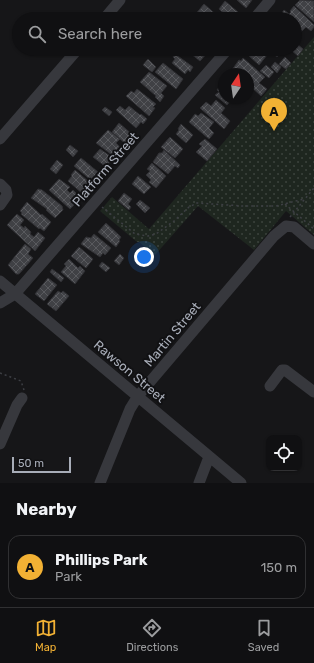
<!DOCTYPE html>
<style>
body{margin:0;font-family:Rubik,sans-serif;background:#19191b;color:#f1f3f6}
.controls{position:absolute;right:12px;bottom:12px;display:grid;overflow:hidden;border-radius:8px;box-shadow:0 1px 3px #0004}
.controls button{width:36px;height:36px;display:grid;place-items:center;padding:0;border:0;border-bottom:1px solid #303032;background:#101012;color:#f1f3f6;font:20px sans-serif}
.compass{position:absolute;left:218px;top:68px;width:36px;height:36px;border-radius:50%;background:#101012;box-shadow:0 1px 3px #0004;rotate:13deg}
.scale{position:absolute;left:12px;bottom:10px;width:59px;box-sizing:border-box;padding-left:4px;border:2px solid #a8adb8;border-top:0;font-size:11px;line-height:14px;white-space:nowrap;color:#a8adb8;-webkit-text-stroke:3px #111113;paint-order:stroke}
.you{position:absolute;left:144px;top:257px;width:14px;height:14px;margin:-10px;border:3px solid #fff;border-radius:50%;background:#1a73e8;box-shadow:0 0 0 6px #1a73e833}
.badge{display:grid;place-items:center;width:26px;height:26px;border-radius:50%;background:#f2b134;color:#111;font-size:13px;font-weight:700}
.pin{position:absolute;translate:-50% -33px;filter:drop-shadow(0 1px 2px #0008)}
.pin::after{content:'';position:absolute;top:21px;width:14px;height:12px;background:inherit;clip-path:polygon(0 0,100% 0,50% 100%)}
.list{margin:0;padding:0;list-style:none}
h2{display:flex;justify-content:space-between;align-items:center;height:52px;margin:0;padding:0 16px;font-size:17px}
h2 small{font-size:13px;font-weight:400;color:#9c9d9f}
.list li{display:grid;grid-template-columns:26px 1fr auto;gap:12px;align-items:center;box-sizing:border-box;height:64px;margin:0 8px 8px;padding:0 8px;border:1px solid #303032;border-radius:12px}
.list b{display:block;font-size:15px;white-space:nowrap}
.list p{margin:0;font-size:13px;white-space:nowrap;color:#9c9d9f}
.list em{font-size:13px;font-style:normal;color:#9c9d9f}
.icon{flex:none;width:22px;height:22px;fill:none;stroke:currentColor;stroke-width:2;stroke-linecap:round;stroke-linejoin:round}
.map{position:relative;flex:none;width:314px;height:483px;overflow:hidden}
.search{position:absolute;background:#101012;box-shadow:0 1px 3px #0004;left:12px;right:12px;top:12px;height:44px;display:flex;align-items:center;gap:10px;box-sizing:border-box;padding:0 14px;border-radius:22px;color:#9c9d9f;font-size:15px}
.sheet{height:124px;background:#101012}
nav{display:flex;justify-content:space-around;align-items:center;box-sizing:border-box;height:56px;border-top:1px solid #303032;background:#101012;font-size:11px;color:#9c9d9f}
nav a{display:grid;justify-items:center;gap:2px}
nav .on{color:#f2b134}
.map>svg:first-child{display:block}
.park{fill:url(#park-dots)}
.building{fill:url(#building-cross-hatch);stroke:#303034}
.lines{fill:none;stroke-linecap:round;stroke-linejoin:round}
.path{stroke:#3d3f44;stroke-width:1.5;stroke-dasharray:2 3;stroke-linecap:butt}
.minor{stroke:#37383d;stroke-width:11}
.labels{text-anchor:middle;stroke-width:4;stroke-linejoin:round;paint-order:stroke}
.street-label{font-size:13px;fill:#a8adb8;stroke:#111113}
</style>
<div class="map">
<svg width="314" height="483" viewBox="0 0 314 483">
<defs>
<pattern id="park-dots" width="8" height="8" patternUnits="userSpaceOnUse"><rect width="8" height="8" fill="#1e261f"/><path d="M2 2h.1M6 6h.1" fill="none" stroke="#3c433d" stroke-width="1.8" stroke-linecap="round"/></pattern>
<pattern id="building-cross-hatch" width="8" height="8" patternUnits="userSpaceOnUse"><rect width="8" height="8" fill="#404145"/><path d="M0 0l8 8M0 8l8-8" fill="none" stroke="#595a5e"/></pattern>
</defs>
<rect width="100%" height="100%" fill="#161618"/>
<path class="park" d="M 314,37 L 314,235 L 286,211 L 254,250 L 198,206 L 155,255 L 139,242 L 137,242 L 100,211 L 112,197 L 149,229 Z"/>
<path class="building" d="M 237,0 L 252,0 L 246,8 Z
M 300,0 L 314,1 L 314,22 L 295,5 Z
M 225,1 L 239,13 L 233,19 L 230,19 L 219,9 Z
M 204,4 L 221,19 L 223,17 L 226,19 L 200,19 L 195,15 Z
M 294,6 L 314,25 L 314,27 L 311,31 L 306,27 L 300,33 L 295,29 L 295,19 L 283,19 L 280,16 L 284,10 L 289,14 L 291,12 L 290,11 Z
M 297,44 L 303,49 L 298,56 L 291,50 L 295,49 L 295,46 Z
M 185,49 L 205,49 L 208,52 L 200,61 Z
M 252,49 L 260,49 L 267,55 L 259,65 L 248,55 Z
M 268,49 L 284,49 L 277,57 Z
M 175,54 L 193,67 L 190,72 L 188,70 L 185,74 L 172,63 L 175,59 L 173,57 Z
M 285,57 L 291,63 L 286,69 L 279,64 Z
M 243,58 L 265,77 L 259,83 L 267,89 L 261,96 L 248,84 L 248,74 L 237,74 L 232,70 L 239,60 L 241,61 Z
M 148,59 L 156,67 L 152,72 L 143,65 Z
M 275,62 L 281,67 L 277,73 L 271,67 Z
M 163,63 L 183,79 L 176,89 L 155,72 Z
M 266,65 L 274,72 L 269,78 L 260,71 Z
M 149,72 L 167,86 L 161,93 L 164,96 L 160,102 L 155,97 L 156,96 L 140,82 Z
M 220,86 L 224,89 L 224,98 L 233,98 L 227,105 L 215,95 L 219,92 L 217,90 Z
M 137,89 L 156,104 L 153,107 L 155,108 L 149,116 L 126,96 L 131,91 L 134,93 Z
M 216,100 L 225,108 L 221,113 L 230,121 L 224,129 L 200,108 L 206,102 L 211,106 Z
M 120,106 L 125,110 L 129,106 L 140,115 L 141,114 L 147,119 L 143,124 L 141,122 L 136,128 L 116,110 Z
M 105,107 L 112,112 L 109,116 L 102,110 Z
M 201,113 L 214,122 L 209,128 L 214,133 L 209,139 L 189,122 L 195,114 L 198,116 Z
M 119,123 L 134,136 L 127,145 L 112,132 Z
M 181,124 L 193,135 L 186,143 L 176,134 L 179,130 L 178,129 Z
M 108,130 L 120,139 L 116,143 L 123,150 L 116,158 L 96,143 Z
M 170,137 L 183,149 L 175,158 L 161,147 Z
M 205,139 L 217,149 L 207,161 L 196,152 L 202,146 L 199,144 Z
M 70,145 L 78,151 L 73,157 L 66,150 Z
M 100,149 L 113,158 L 106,167 L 93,157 Z
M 164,150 L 180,165 L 178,168 L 175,166 L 168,174 L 153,162 L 159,153 L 162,153 Z
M 81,158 L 98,172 L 91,180 L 74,166 Z
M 57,160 L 63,165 L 56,174 L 50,169 Z
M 152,163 L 166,176 L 156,188 L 149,182 L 151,180 L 146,175 L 150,171 L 147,169 Z
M 75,170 L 89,182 L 90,185 L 83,194 L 68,181 L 72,176 L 71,175 Z
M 138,176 L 151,187 L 144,194 L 132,184 Z
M 59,179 L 70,187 L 67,190 L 70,193 L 73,190 L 80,197 L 78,199 L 79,200 L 70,209 L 49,190 Z
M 38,189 L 42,190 L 62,206 L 63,210 L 55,218 L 46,210 L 47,209 L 31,198 Z
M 124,193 L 132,199 L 128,204 L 131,207 L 129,210 L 118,201 Z
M 140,200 L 150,208 L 145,213 L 136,204 Z
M 27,202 L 41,215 L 42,214 L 51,222 L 44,231 L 40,228 L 39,229 L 21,214 L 22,213 L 20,211 Z
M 17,214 L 24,220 L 20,225 L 24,228 L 25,226 L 31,232 L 30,234 L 34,237 L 38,232 L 45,238 L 35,251 L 7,225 Z
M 106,223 L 121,237 L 119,240 L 120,241 L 116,247 L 98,232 Z
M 94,234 L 111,248 L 105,255 L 103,253 L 100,257 L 81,244 L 86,237 L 91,238 Z
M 25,244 L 31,249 L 28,254 L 33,258 L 19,274 L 16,274 L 8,265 Z
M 79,247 L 93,259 L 86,268 L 71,256 Z
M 120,254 L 124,258 L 119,265 L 114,261 Z
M 69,259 L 78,268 L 80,266 L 85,271 L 75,284 L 61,272 L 66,266 L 64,264 Z
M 102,262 L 110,268 L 106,272 L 99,266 Z
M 52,269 L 64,278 L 61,282 L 50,272 Z
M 48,278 L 57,285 L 44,301 L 35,294 Z
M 58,291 L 61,293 L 63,291 L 69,296 L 56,311 L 47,304 Z"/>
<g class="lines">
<path class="path" d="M 285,204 L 314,229
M 102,207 L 135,234 L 148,236 L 156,234 L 174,221 L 189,207 L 197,203 L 243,206 L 276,206 L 304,199
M 290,217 L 314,188
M 0,373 L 21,381 L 24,390"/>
<path class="minor" d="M 104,19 L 120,0
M 254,19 L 270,0
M 0,139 L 78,49
M 0,184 L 6,190 L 7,195 L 0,205
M 0,281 L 241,483
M 0,303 L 15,294 L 228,49
M 270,386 L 282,370 L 285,370 L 314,392
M 0,444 L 17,405 L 22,398
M 100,483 L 130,409 L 138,396 L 274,236 L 286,226 L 294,227 L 314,244
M 199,483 L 209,457"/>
</g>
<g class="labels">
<g class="street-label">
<text transform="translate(105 169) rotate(-49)" y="5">Platform Street</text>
<text transform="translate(172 334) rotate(-50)" y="5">Martin Street</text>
<text transform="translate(130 371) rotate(40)" y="5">Rawson Street</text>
</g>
</g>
</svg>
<div class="controls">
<button><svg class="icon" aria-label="locate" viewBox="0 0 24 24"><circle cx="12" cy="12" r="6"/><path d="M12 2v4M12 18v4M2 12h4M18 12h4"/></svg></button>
</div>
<svg class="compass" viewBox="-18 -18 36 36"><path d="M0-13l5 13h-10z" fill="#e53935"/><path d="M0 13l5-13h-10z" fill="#9c9d9f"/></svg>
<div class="scale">50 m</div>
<div class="you"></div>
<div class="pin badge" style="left:274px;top:131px">A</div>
<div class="search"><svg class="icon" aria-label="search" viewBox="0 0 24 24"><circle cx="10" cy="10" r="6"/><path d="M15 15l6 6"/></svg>Search here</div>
</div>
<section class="sheet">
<h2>Nearby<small></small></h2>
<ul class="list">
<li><span class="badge">A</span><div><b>Phillips Park</b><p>Park</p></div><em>150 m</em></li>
</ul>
</section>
<nav>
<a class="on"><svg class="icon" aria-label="map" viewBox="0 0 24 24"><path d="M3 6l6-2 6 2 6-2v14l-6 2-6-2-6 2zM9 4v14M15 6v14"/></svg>Map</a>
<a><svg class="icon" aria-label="directions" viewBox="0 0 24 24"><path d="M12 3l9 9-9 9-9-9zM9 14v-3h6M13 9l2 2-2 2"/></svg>Directions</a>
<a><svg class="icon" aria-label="saved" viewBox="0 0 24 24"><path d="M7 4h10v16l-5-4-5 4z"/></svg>Saved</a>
</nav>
